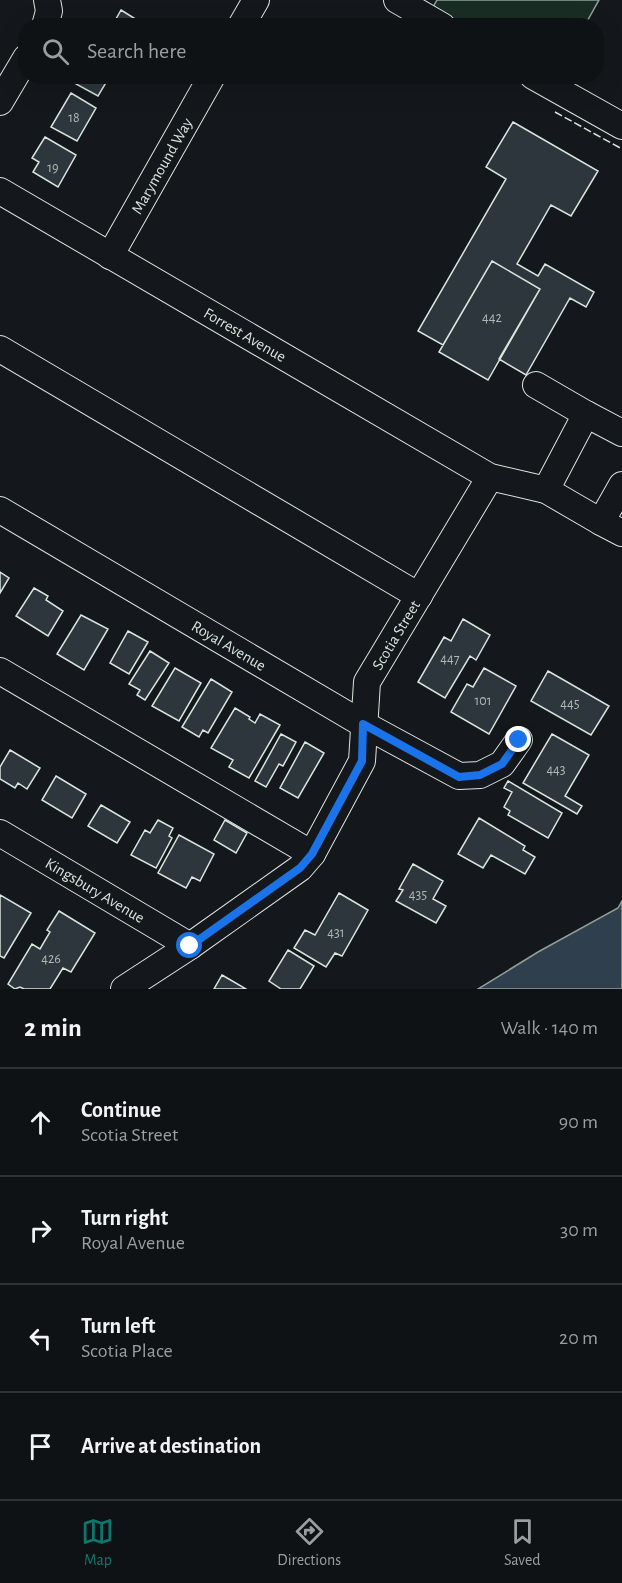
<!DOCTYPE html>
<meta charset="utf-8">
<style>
body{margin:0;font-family:"Alegreya Sans",sans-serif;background:#181b1e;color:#f1f3f6}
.stop{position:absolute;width:18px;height:18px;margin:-14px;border:4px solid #1a73e8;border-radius:50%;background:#fff}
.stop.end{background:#1a73e8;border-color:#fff;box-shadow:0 2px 6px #0008}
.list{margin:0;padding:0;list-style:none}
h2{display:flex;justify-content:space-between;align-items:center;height:78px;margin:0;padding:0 24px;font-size:26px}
h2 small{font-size:20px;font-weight:400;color:#9b9ea0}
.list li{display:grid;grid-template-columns:39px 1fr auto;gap:18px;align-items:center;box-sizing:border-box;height:108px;padding:0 24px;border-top:2px solid #2f3234}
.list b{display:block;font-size:22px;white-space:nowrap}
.list p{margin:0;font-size:20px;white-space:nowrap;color:#9b9ea0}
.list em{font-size:20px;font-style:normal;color:#9b9ea0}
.icon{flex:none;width:33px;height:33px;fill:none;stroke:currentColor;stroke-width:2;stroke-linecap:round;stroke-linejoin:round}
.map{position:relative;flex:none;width:622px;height:989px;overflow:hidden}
.search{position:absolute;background:#0f1215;box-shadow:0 6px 24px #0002;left:18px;right:18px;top:18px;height:66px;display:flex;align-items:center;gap:15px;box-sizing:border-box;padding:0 21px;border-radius:24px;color:#9b9ea0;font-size:22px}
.sheet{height:510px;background:#0f1215}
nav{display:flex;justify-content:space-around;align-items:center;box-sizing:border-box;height:84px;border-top:2px solid #2f3234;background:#0f1215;font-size:16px;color:#9b9ea0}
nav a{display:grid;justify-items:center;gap:3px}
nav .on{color:#0f766e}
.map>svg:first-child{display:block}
.green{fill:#1a2d24;stroke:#939e99;stroke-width:1.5}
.water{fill:#2f3f4d;stroke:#939e99;stroke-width:1.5}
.building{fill:#2c363c;stroke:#d8e6dc;stroke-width:1.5}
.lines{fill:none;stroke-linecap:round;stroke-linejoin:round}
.minor-casing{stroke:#d8e6dc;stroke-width:28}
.minor{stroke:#14181c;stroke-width:26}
.fence{stroke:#d8e6dc;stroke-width:1.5;stroke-dasharray:8 3;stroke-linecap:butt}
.route{stroke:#1a73e8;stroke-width:8}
.labels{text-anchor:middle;stroke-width:4.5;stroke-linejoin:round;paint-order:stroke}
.number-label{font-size:14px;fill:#adbab4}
.street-label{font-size:16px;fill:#d8e6dc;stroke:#14181c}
</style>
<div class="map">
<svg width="622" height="989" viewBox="0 0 622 989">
<rect width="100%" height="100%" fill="#14181c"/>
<path class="green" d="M 437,0 L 599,0 L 585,25 L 460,25 L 432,9 Z"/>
<path class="water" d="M 622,901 L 622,989 L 478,989 L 538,952 L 618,908 Z"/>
<path class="building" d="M 121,10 L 145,25 L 144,26 L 112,26 Z
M 80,76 L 110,76 L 98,96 L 76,84 Z
M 71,93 L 96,108 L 77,141 L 51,127 Z
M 513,122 L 598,171 L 571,216 L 551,205 L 517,264 L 538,276 L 545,264 L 594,292 L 586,307 L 570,298 L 526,375 L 499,359 L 540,289 L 492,261 L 443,345 L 418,331 L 506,179 L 486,167 Z
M 45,137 L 76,155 L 58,187 L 33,172 L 39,162 L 32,158 Z
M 492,261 L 540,289 L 488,380 L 439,352 Z
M 0,572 L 9,578 L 0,593 Z
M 34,588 L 48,596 L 46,600 L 63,611 L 48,636 L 16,616 Z
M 81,615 L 108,629 L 84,670 L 57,654 Z
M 463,619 L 490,635 L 476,660 L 470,656 L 445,698 L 418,682 L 444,637 L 451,641 Z
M 128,631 L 148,642 L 129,674 L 110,663 Z
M 150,651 L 169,663 L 145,700 L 137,695 L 140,690 L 129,684 Z
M 175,668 L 201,683 L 179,721 L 152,706 Z
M 484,668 L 516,686 L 489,734 L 451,712 L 467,684 L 473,687 Z
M 548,671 L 609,706 L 591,735 L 531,701 Z
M 211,679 L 232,692 L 208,733 L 203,730 L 199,737 L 182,727 Z
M 235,708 L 250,717 L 249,719 L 255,723 L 260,714 L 280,725 L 249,778 L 229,767 L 233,760 L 211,748 Z
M 281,734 L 296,742 L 283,766 L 279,764 L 266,787 L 255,781 Z
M 552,734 L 589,755 L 565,796 L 582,806 L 577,814 L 523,783 Z
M 305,742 L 324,753 L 298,798 L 280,788 Z
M 10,750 L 40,768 L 27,789 L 18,783 L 15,788 L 0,779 L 0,767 Z
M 56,776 L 86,794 L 72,818 L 42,800 Z
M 508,781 L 562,813 L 548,838 L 508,815 L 510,811 L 504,807 L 512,792 L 504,788 Z
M 101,805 L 130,822 L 117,843 L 88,826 Z
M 479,818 L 525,846 L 523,850 L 535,857 L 525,874 L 491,855 L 483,868 L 458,854 Z
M 158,820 L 173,828 L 169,836 L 172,838 L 156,868 L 131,855 L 145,830 L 150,833 Z
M 225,820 L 247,833 L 236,853 L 214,840 Z
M 179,835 L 214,854 L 200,881 L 192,877 L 186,888 L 158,873 Z
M 413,864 L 443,881 L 433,899 L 446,906 L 436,923 L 396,901 L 403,890 L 399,889 Z
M 339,893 L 368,910 L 342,956 L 335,953 L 326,967 L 294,948 L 305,930 L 315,935 Z
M 0,895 L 31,913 L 4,958 L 0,956 Z
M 59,911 L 95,933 L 71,972 L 63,968 L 50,989 L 24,989 L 20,987 L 15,989 L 8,984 L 32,944 L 40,949 L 50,932 L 47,930 Z
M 288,950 L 314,966 L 300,989 L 281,989 L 269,981 Z
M 222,975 L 246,989 L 214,989 Z"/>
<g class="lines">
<g class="minor-casing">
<g id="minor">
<path d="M 397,0 L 442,26"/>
<path d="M 45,26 L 49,11 L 47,0"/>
<path d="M 241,26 L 256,0"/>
<path d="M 533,76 L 622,126"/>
<path d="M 0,102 L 26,58"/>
<path id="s1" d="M 0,191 L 490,477 L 546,490 L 601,522 L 622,485"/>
<path id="s2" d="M 110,256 L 212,76"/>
<path d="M 0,349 L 419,596"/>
<path d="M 536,385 L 586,414"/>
<path d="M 546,490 L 586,414 L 622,433"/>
<path id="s3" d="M 0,510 L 363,724 L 459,776 L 480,775 L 502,764 L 519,740"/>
<path d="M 601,522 L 622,533"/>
<path d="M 0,671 L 312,854"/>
<path id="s4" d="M 0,833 L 190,946"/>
<path id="s5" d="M 124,989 L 190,946 L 300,868 L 312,854 L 362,761 L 367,682 L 490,477"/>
</g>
</g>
<use href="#minor" class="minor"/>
<path class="fence" d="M 555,112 L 622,149"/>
</g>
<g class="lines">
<path class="route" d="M 190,946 L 300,868 L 312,854 L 362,761 L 363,724 L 459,777 L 480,775 L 502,764 L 519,740"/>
</g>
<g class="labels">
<g class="number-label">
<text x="74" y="122">18</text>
<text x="53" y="172">19</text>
<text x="492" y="322">442</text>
<text x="450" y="663">447</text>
<text x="483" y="705">101</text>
<text x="570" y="708">445</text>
<text x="556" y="774">443</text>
<text x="418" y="899">435</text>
<text x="336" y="937">431</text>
<text x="51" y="963">426</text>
</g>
<g class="street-label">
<text dy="6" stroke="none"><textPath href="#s2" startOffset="104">Marymound Way</textPath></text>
<text dy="6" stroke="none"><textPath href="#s1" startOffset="284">Forrest Avenue</textPath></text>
<text dy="6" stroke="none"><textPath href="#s5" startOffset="472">Scotia Street</textPath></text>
<text dy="6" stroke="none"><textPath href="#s3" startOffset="266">Royal Avenue</textPath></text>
<text dy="6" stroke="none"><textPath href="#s4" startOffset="111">Kingsbury Avenue</textPath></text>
</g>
</g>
</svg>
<div class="stop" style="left:190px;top:946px"></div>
<div class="stop end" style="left:519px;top:740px"></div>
<div class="search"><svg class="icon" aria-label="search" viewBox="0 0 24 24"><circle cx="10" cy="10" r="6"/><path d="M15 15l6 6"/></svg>Search here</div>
</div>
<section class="sheet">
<h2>2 min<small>Walk · 140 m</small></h2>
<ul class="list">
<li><svg class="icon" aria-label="ahead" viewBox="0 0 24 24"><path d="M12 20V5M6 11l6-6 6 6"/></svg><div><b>Continue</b><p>Scotia Street</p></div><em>90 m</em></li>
<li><svg class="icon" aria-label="right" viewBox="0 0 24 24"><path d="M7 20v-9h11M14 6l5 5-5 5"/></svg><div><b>Turn right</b><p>Royal Avenue</p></div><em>30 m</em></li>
<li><svg class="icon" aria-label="left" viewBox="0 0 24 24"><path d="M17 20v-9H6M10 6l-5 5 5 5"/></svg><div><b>Turn left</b><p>Scotia Place</p></div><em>20 m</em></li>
<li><svg class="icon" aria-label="arrive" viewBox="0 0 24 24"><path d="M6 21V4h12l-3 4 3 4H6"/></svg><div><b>Arrive at destination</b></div></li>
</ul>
</section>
<nav>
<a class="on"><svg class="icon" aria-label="map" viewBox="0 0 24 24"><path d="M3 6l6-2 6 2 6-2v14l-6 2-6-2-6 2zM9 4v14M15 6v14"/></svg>Map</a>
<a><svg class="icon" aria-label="directions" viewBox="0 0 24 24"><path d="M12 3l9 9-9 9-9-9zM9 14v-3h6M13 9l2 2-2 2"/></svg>Directions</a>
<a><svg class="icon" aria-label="saved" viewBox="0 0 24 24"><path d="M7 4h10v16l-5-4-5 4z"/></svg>Saved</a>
</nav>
